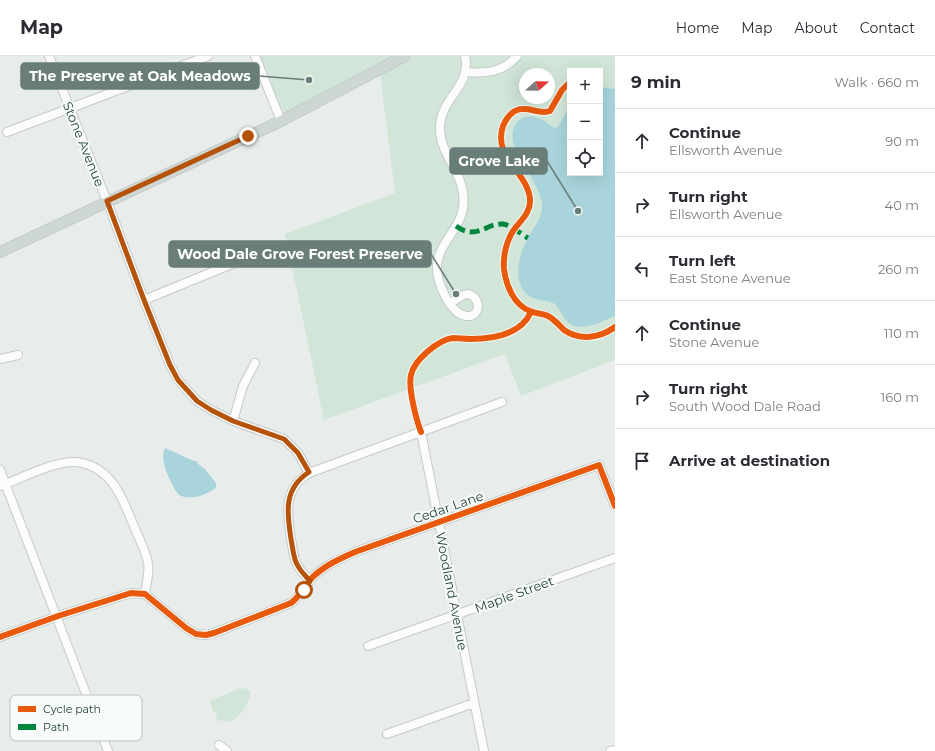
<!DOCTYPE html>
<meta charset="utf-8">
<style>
body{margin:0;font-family:Montserrat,sans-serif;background:#f7f7f7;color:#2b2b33}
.controls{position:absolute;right:12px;top:12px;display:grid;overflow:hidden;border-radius:0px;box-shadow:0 4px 16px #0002}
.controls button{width:36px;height:36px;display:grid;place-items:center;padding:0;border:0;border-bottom:1px solid #e1e1e2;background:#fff;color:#2b2b33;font:20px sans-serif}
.compass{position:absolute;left:519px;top:12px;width:36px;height:36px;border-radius:50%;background:#fff;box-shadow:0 4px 16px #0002;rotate:70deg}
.stop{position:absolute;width:12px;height:12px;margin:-9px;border:3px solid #b45309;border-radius:50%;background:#fff}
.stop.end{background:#b45309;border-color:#fff;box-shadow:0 1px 4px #0008}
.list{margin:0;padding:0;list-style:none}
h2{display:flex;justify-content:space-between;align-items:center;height:52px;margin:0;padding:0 16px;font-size:17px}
h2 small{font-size:13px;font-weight:400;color:#7c7c81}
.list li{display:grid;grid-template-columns:26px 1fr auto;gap:12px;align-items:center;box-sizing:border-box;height:64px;padding:0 16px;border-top:1px solid #e1e1e2}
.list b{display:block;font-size:15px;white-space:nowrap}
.list p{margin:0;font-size:13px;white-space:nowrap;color:#7c7c81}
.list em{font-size:13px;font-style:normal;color:#7c7c81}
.icon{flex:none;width:22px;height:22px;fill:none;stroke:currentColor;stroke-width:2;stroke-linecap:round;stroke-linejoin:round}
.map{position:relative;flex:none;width:615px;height:695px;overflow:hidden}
header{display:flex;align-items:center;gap:24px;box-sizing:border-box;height:56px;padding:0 20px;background:#fff;border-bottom:1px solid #e1e1e2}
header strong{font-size:19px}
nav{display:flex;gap:22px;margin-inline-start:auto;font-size:14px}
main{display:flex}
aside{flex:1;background:#fff}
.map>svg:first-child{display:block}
.green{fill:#d1e6d8;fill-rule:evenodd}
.water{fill:#a9d4db}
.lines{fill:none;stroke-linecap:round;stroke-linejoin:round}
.minor-casing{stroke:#c5cac8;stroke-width:10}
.major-casing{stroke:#c3ccc9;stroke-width:12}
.minor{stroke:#fcfcfc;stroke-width:8}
.major{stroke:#cfd7d5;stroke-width:10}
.quiet{stroke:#00873e;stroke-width:5;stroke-dasharray:10 5;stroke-linecap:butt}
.cycleway-casing{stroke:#f7fbf9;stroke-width:8}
.cycleway{stroke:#e8590c;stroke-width:6}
.route{stroke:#b45309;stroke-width:5}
.labels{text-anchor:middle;stroke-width:4;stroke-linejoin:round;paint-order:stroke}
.street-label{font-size:13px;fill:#24423a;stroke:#f7fbf9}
.key{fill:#f7fbf9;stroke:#b8c4c0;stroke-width:1}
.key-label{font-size:11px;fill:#24423a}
.leader{fill:none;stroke:#697e78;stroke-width:1.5}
.callout-dot{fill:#697e78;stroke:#f7fbf9;stroke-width:1.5}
.callout{fill:#697e78;stroke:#697e78;stroke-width:1.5}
.callout-label{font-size:14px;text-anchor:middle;font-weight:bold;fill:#fff}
</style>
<header>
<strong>Map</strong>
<nav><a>Home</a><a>Map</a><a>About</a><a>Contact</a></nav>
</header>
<main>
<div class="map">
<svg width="615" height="695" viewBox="0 0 615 695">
<rect width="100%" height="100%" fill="#e8edeb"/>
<path class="green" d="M 260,0 L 393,0 L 291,55 L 284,56 L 278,48 Z
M 413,0 L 615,0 L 615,304 L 521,340 L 505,298 L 324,364 L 285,178 L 395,137 L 380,18 ZM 570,15 L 600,15 L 600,117 L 570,117 ZM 525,18 L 549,18 L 549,42 L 525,42 Z
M 245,632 L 250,635 C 251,646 240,661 230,666 L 217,664 L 216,657 L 213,655 L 210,645 L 238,633 Z"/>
<path class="water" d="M 600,31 L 615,33 L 615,260 C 603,265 579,278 568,266 C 562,261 560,253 555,248 C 547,243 538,246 529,240 C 512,228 518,200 527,184 C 533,171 543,163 542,148 C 542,135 521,106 515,93 C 508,75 516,55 538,62 C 544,64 549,68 554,72 L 558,71 L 570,49 L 570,117 L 600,117 Z
M 165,392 L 194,405 L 197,405 L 198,408 L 205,413 L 216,427 L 216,432 C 206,439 191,445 179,439 C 172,432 158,402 165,392 Z"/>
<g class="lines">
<g class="minor-casing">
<path id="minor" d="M 49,0 L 107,145 L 144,244 L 170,309 L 178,324 L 197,345 L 211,354 L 233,365 L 284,383 L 298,397 L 309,417
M 255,0 L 281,65
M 466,16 C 486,18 503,16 517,0
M 7,76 L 208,0
M 144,244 L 244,203 L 259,200 L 272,202
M 451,247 L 463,239 L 469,238 C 481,242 481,261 467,260 C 450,259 435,223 437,209 C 439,187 460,173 463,152 C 468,119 440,102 440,72 C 440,42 472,31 465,0
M 0,303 L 18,299
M 233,365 L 243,330 L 255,307
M 421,376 L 484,695
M 0,414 L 108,695
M 0,430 C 21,423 60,401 82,407 C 114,414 124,446 135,473 C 140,484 146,496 148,507 C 150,516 146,529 145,538
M 310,525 C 306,520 301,516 298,510 C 293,503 293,492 291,483 C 287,457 283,433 309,417 L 502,346
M 0,581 L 58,560 L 131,537 L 145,538 L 186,572 L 196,578 L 206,579 L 214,577 L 291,547 C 299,541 303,533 309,525 C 321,511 339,503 355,496 L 599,409 L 615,450
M 368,590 L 615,502
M 387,678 L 474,647
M 219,689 L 227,695
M 610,695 L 615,694"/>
</g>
<g class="major-casing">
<path id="major" d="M 0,196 L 281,65 L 405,0"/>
</g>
<use href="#minor" class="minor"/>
<use href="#major" class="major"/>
<path class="quiet" d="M 456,170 C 477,185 485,167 503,168 C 511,169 521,178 528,182"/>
<g class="cycleway-casing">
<path id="cycleway" d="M 570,26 L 562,34 L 550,55 C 539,59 529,50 517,54 C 510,57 506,63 503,70 C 492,102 529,117 530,144 C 531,157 519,166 513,175 C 506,186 503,201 504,213 C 506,230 514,249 530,255 C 536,258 542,257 548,260 C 554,263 559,269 564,274 C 580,285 600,282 615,271
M 421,376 C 416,363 408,332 411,319 C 414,304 438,284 453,282 C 459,282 465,283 471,283 C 494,283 521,278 531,256
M 0,581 L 58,560 L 131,537 L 145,538 L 186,572 L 196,578 L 206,579 L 214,577 L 291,547 C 299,541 303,533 309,525 C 321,511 339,503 355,496 L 599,409 L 615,450"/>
</g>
<use href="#cycleway" class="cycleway"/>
</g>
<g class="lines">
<path class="route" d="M 248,80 L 107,145 L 144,244 L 170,309 L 178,324 L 197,345 L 211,354 L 233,365 L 284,383 L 298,397 L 309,416 C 283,433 287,457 291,483 C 293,492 293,503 298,510 C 301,516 306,520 310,525 L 304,534"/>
</g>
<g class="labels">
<g class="street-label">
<text transform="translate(84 88) rotate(68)" y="5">Stone Avenue</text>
<text transform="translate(448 451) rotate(-19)" y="5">Cedar Lane</text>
<text transform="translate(452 535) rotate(79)" y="5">Woodland Avenue</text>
<text transform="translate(514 538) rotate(-20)" y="5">Maple Street</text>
</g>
</g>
<rect x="10" y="639" width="132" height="46" rx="6" class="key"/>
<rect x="18" y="650" width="18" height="6" fill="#e8590c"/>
<rect x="18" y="668" width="18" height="6" fill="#00873e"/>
<g class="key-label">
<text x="43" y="657">Cycle path</text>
<text x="43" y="675">Path</text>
</g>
<path class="leader" d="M309 24L259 20M578 155L547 105M456 238L431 198"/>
<g class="callout-dot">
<circle cx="309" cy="24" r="4"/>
<circle cx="578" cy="155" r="4"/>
<circle cx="456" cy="238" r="4"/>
</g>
<g class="callout">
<rect x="21" y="7" width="238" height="26" rx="4"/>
<rect x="450" y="92" width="97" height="26" rx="4"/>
<rect x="169" y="185" width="262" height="26" rx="4"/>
</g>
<g class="callout-label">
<text x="140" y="25">The Preserve at Oak Meadows</text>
<text x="499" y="110">Grove Lake</text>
<text x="300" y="203">Wood Dale Grove Forest Preserve</text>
</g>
</svg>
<div class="controls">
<button>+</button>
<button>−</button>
<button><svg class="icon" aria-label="locate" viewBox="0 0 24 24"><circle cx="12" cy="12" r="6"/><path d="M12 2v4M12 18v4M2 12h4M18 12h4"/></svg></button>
</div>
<svg class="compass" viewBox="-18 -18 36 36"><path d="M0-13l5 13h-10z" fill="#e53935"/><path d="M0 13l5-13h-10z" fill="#7c7c81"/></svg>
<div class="stop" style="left:304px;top:534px"></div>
<div class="stop end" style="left:248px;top:80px"></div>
</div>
<aside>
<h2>9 min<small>Walk · 660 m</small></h2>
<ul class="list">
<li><svg class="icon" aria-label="ahead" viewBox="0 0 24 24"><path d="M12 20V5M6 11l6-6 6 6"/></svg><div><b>Continue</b><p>Ellsworth Avenue</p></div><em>90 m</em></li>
<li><svg class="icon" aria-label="right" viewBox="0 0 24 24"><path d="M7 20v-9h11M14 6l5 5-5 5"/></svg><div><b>Turn right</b><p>Ellsworth Avenue</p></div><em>40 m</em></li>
<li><svg class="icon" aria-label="left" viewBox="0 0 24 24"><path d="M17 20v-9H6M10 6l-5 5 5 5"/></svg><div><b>Turn left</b><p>East Stone Avenue</p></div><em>260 m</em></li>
<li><svg class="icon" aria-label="ahead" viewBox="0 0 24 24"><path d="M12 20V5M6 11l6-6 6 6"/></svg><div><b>Continue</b><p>Stone Avenue</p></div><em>110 m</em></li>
<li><svg class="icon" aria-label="right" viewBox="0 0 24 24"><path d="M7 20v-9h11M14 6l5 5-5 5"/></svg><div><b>Turn right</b><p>South Wood Dale Road</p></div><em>160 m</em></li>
<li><svg class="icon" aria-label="arrive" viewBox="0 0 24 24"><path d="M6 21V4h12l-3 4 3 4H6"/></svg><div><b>Arrive at destination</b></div></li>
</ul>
</aside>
</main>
